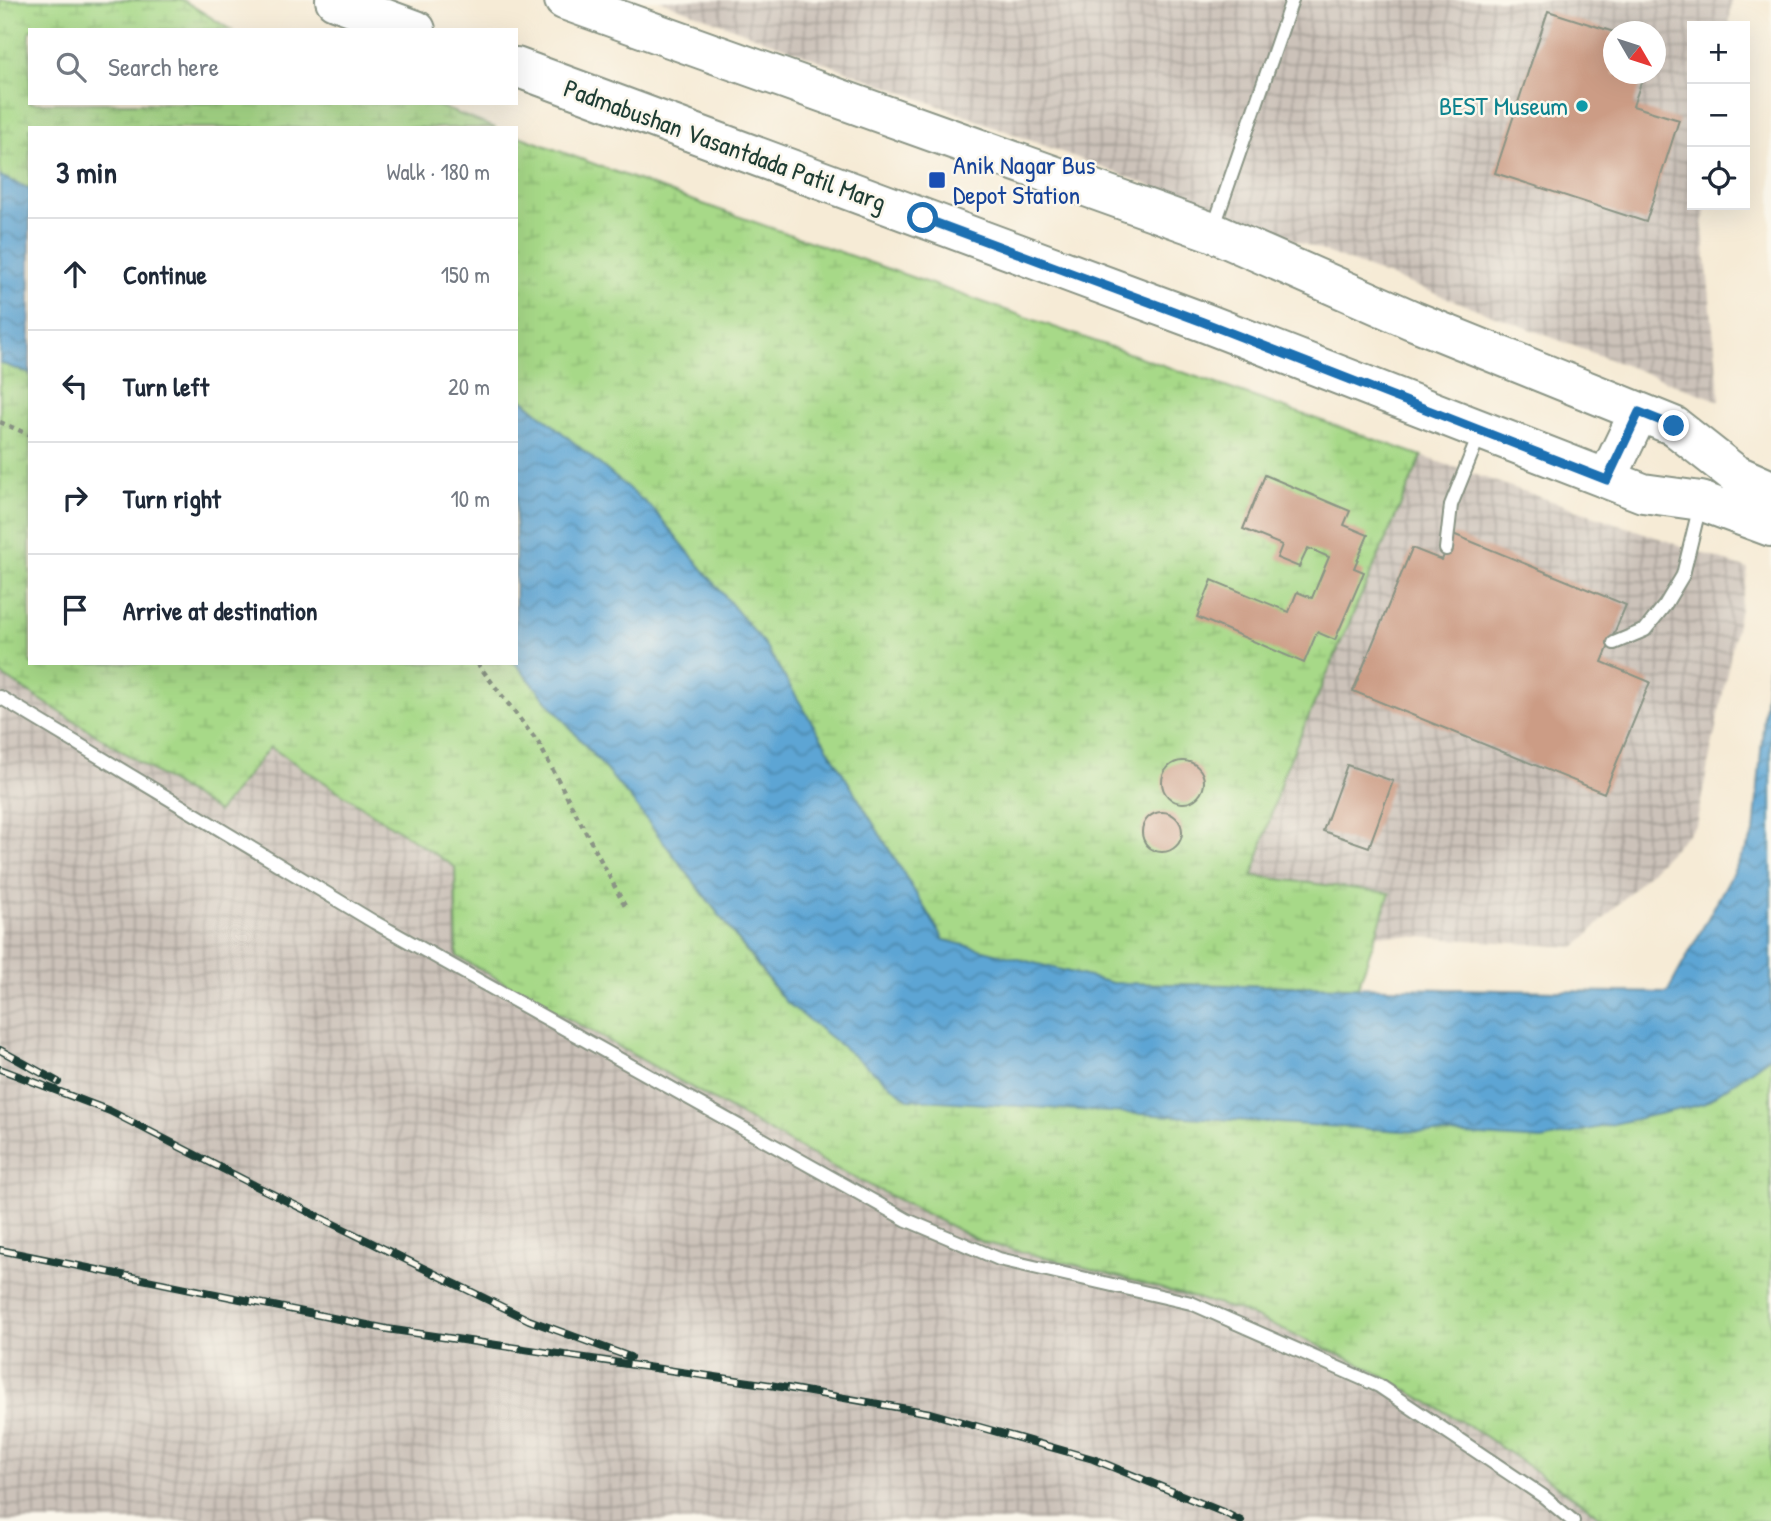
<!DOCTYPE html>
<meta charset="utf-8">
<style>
body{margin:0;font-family:"Patrick Hand",sans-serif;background:#f2f2f3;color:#1f2937}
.controls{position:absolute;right:21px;top:21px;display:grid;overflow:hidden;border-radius:0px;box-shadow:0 7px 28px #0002}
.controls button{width:63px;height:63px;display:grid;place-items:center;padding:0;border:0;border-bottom:2px solid #e0e1e3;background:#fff;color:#1f2937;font:35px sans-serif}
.compass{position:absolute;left:1603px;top:21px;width:63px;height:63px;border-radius:50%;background:#fff;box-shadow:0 7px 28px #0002;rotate:129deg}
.stop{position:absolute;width:21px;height:21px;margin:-16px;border:5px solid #1f6fb2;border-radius:50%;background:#fff}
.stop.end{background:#1f6fb2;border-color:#fff;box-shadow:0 2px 7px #0008}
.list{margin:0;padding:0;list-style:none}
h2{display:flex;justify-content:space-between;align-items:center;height:91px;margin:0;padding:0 28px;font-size:30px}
h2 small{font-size:23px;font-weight:400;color:#747a83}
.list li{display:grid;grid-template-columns:46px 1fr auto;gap:21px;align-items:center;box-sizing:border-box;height:112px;padding:0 28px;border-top:2px solid #e0e1e3}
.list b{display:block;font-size:26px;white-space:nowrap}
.list em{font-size:23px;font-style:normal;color:#747a83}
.icon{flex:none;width:38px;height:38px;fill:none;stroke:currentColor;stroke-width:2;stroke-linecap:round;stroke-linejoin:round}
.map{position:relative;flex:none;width:1771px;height:1521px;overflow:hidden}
.search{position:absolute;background:#fff;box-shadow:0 7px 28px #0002;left:28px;top:28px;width:490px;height:77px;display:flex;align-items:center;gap:18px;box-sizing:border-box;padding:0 24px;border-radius:0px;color:#747a83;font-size:26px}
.panel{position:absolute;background:#fff;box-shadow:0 7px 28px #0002;left:28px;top:126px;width:490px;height:539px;border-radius:0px}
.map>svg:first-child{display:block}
.industrial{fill:url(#industrial-grid);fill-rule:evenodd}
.wetland{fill:url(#wetland-marsh);stroke:#638b5e;stroke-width:2}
.water{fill:url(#water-waves);stroke:#3e7184;stroke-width:2}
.building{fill:#cc9c85}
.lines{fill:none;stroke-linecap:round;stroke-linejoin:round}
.service-casing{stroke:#8a9485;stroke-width:16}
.primary-casing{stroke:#8a9485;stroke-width:42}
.path{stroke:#8a9485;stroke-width:4.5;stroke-dasharray:5 5;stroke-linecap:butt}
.service{stroke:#fff;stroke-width:12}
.primary{stroke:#fff;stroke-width:38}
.rail-casing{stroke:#1f3d34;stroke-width:8}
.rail{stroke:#fbf7ec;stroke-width:5;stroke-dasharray:16;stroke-linecap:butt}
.route{stroke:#1f6fb2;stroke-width:9}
.culture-dot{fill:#0f9aa8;stroke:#fbf7ec;stroke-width:2.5}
.transit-dot{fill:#1a4fb4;stroke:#fbf7ec;stroke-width:2.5}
.labels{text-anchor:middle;stroke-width:5;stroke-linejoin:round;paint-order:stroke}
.culture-label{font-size:26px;fill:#0d838f;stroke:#fbf7ec;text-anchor:end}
.street-label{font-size:26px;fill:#1f3d34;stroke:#fbf7ec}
.transit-label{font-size:26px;fill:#164399;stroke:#fbf7ec;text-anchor:start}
</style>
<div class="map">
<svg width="1771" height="1521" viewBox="0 0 1771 1521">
<defs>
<pattern id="industrial-grid" width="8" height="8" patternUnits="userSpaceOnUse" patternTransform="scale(1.75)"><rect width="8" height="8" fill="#ccc2b9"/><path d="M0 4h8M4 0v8" fill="none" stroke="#a59f97"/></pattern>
<pattern id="wetland-marsh" width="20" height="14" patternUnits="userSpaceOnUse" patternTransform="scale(1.75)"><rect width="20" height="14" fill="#a7d988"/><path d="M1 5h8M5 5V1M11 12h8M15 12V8" fill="none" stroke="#8fbb76"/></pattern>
<pattern id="water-waves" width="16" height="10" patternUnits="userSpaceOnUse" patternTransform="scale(1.75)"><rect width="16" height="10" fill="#5da5d4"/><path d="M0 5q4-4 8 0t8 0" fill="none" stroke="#4c88ad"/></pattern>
</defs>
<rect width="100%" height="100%" fill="#fbf7ec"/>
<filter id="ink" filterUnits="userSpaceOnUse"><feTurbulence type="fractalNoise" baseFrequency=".0143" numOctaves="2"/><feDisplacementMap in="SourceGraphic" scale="14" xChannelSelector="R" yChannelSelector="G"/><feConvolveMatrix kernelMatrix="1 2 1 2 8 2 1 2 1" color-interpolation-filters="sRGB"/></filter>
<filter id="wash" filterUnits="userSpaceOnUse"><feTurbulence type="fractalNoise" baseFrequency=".00686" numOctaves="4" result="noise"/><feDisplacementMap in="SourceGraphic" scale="28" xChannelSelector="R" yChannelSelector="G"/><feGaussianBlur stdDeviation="1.57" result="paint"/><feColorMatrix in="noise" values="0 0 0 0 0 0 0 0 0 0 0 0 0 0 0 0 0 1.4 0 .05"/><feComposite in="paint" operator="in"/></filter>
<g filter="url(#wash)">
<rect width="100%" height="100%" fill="#f6ebd6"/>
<path class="industrial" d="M 659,0 L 1732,0 L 1729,26 L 1692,26 L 1692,205 L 1706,205 L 1703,228 L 1720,401 ZM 1614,32 L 1656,32 L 1656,74 L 1614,74 Z
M 1104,346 L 1748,569 L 1696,825 L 1576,947 L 984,909 Z
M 0,674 L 217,812 L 270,747 L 455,867 L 457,956 L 837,1169 L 982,1242 L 1084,1267 L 1238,1310 L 1365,1366 L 1474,1429 L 1594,1511 L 1604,1521 L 0,1521 Z"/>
<path class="wetland" d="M 0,0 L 183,0 L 231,30 L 30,30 L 30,103 L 430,103 L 496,128 L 30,128 L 30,189 L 0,176 Z
M 516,135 L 686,198 L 1422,456 L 1283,775 L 1253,876 L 1390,893 L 1358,987 L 1112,983 L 944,940 L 765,645 L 654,510 L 521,398 L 516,396 Z
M 0,351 L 30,363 L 30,663 L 515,663 L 630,798 L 781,997 L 1703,1104 L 1771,1056 L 1771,1521 L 1604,1521 L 1594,1511 L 1474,1429 L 1365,1366 L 1238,1310 L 1084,1267 L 982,1242 L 837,1169 L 457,956 L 455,867 L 270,747 L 218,812 L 0,674 Z"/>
<path class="water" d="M 0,176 L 30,189 L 30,374 L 0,363 Z
M 516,396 L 521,398 L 654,510 L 765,645 L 944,940 L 1112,983 L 1667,993 L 1754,834 L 1771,633 L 1771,1056 L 1703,1104 L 1542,1140 L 908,1099 L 785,1001 L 630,798 L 515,663 Z"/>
<g id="blocks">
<path class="building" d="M 1548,11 L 1614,32 L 1614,74 L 1644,74 L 1633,106 L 1679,120 L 1646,222 L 1495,173 Z
M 1265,475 L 1350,511 L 1344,525 L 1368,535 L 1354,568 L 1364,572 L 1335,640 L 1317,632 L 1304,663 L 1197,617 L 1212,580 L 1289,612 L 1297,592 L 1312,598 L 1329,557 L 1308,548 L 1299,567 L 1277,558 L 1282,545 L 1243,529 Z
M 1453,534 L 1626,605 L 1602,662 L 1650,682 L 1604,793 L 1353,691 L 1412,548 L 1442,560 Z
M1162 782a21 21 0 1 1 42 0a21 21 0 1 1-42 0Z
M 1347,765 L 1393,781 L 1369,847 L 1323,831 Z
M1142 832a20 20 0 1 1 40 0a20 20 0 1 1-40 0Z"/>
</g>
</g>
<g filter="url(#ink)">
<use href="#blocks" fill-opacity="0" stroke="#8a9485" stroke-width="2"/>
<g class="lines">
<g class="service-casing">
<path id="service" d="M 1213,229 L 1292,0
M 1446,549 L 1451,505 L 1480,433
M 1614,643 L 1645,630 L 1665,605 L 1683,575 L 1700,505
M 0,697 L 374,922 L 907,1220 L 999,1259 L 1191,1303 L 1379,1386 L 1543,1496 L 1573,1521"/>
</g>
<g class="primary-casing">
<path id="primary" d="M 335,0 L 416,30
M 564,0 L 1212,232 L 1412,320 L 1674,426 L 1735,474 L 1771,490
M 516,67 L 1203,322 L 1643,493 L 1701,501 L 1771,527
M 1607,479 L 1639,412"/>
</g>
<path class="path" d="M 0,422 L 30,435
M 477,663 L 539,744 L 625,906"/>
<use href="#service" class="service"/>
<use href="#primary" class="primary"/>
<g class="rail-casing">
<path id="rail" d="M 0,1050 L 58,1082
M 0,1069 L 110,1111 L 256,1186 L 529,1320 L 630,1357
M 0,1250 L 387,1329 L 770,1385 L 930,1413 L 1093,1459 L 1225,1513 L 1241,1521"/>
</g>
<use href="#rail" class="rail"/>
</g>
</g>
<g class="lines" filter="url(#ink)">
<path class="route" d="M 923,218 L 1203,322 L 1607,480 L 1639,412 L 1674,426"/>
</g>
<circle class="culture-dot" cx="1582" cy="106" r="7"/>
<rect class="transit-dot" x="928" y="171" width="18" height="18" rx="3.5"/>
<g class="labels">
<g class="culture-label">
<text x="1568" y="115">BEST Museum</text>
</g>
<g class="street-label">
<text transform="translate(725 145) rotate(20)" y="9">Padmabushan Vasantdada Patil Marg</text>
</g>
<g class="transit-label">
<text x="953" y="174">Anik Nagar Bus<tspan x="953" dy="30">Depot Station</tspan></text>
</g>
</g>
</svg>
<div class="controls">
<button>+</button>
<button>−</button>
<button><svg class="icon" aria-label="locate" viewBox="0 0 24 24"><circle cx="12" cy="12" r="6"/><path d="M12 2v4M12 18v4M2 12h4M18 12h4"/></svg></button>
</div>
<svg class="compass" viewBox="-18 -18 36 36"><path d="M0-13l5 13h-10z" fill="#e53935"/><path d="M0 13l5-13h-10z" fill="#747a83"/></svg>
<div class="stop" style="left:923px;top:218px"></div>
<div class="stop end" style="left:1674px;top:426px"></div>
<div class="search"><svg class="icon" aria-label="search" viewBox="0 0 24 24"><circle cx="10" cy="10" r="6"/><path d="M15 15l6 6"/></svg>Search here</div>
<section class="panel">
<h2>3 min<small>Walk · 180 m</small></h2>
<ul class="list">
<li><svg class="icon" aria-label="ahead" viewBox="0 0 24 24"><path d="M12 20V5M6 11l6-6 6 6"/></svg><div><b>Continue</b></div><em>150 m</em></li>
<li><svg class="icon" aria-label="left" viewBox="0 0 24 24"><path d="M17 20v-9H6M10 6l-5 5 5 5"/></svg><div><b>Turn left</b></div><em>20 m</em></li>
<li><svg class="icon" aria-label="right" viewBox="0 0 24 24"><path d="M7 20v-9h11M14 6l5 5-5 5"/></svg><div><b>Turn right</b></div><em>10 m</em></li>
<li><svg class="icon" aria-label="arrive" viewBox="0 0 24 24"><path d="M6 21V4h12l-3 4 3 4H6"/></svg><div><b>Arrive at destination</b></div></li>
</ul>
</section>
</div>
